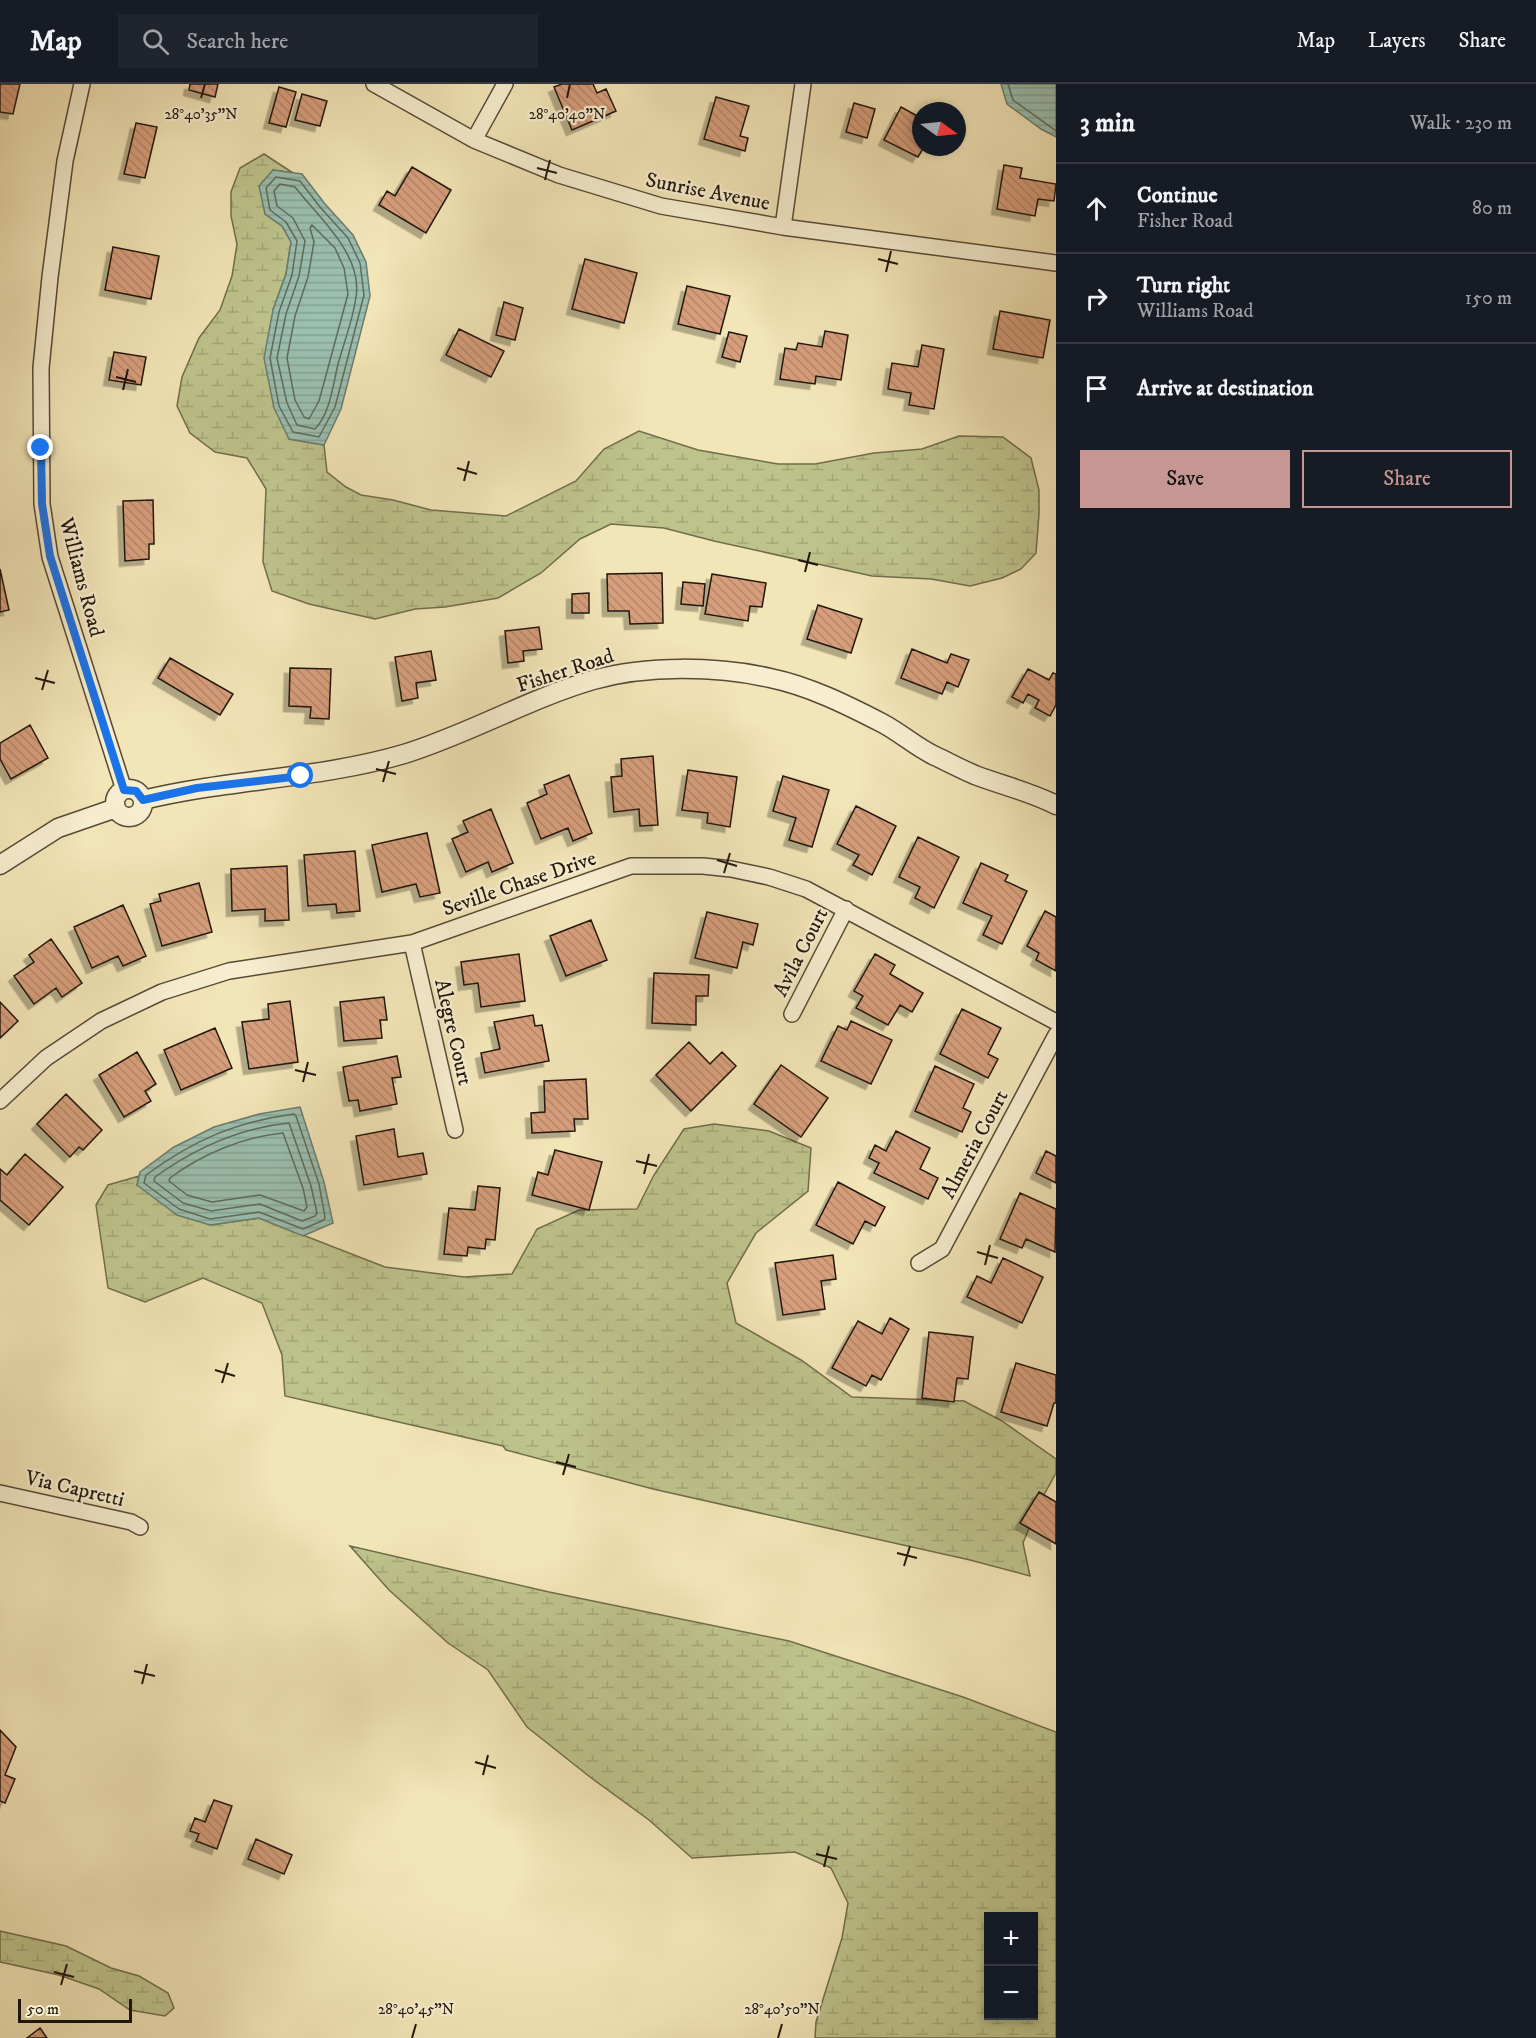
<!DOCTYPE html>
<meta charset="utf-8">
<style>
body{margin:0;font-family:"IM FELL DW Pica",serif;background:#20242c;color:#f1f3f6}
.controls{position:absolute;right:18px;bottom:18px;display:grid;overflow:hidden;border-radius:0px;box-shadow:0 3px 9px #0003}
.controls button{width:54px;height:54px;display:grid;place-items:center;padding:0;border:0;border-bottom:2px solid #363941;background:#171b24;color:#f1f3f6;font:30px sans-serif}
.compass{position:absolute;left:912px;top:18px;width:54px;height:54px;border-radius:50%;background:#171b24;box-shadow:0 3px 9px #0003;rotate:105deg}
.scale{position:absolute;left:18px;bottom:15px;width:114px;box-sizing:border-box;padding-left:6px;border:3px solid #22170c;border-top:0;font-size:16px;line-height:21px;white-space:nowrap;color:#22170c;-webkit-text-stroke:4px #f7eed0;paint-order:stroke}
.stop{position:absolute;width:18px;height:18px;margin:-14px;border:4px solid #1a73e8;border-radius:50%;background:#fff}
.stop.end{background:#1a73e8;border-color:#fff;box-shadow:0 2px 6px #0008}
.list{margin:0;padding:0;list-style:none}
h2{display:flex;justify-content:space-between;align-items:center;height:78px;margin:0;padding:0 24px;font-size:26px}
h2 small{font-size:20px;font-weight:400;color:#9ea1a6}
.list li{display:grid;grid-template-columns:39px 1fr auto;gap:18px;align-items:center;box-sizing:border-box;height:90px;padding:0 24px;border-top:2px solid #363941}
.list b{display:block;font-size:22px;white-space:nowrap}
.list p{margin:0;font-size:20px;white-space:nowrap;color:#9ea1a6}
.list em{font-size:20px;font-style:normal;color:#9ea1a6}
.actions{display:flex;gap:12px;padding:18px 24px}
.actions a{flex:1;padding:14px 0;border:2px solid #c59692;border-radius:0px;text-align:center;font-size:21px;color:#c59692}
.actions .main{background:#c59692;color:#111}
.icon{flex:none;width:33px;height:33px;fill:none;stroke:currentColor;stroke-width:2;stroke-linecap:round;stroke-linejoin:round}
.map{position:relative;flex:none;width:1056px;height:1954px;overflow:hidden}
header{display:flex;align-items:center;gap:36px;box-sizing:border-box;height:84px;padding:0 30px;background:#171b24;border-bottom:2px solid #363941}
header strong{font-size:28px}
nav{display:flex;gap:33px;margin-inline-start:auto;font-size:21px}
.search{width:420px;height:54px;background:#20242c;display:flex;align-items:center;gap:15px;box-sizing:border-box;padding:0 21px;border-radius:0px;color:#9ea1a6;font-size:22px}
main{display:flex}
aside{flex:1;background:#171b24}
.map>svg:first-child{display:block}
.wetland{fill:url(#wetland-marsh);stroke:#706d4c;stroke-width:1.5;fill-rule:evenodd}
.water{fill:url(#water-rules);stroke:#6b7c6e;stroke-width:1.5}
.lines{fill:none;stroke-linecap:round;stroke-linejoin:round}
.shore{stroke:#5e6b5e;stroke-width:1.5}
.building{fill:url(#building-back-hatch);stroke:#22170c;stroke-width:1.5;filter:url(#shadow)}
.minor-casing{stroke:#564a37;stroke-width:18}
.tertiary-casing{stroke:#564a37;stroke-width:21}
.minor{stroke:#f7eed0;stroke-width:15}
.tertiary{stroke:#f7eed0;stroke-width:18}
.route{stroke:#1a73e8;stroke-width:8}
.ticks{fill:none;stroke:#22170c;stroke-width:2}
.labels{text-anchor:middle;stroke-width:4.5;stroke-linejoin:round;paint-order:stroke}
.street-label{font-size:21px;fill:#22170c;stroke:#f7eed0}
.ticks-label{font-size:15px;text-anchor:middle;fill:#22170c;stroke:#f7eed0;stroke-width:4.5;stroke-linejoin:round;paint-order:stroke}
</style>
<header>
<strong>Map</strong>
<div class="search"><svg class="icon" aria-label="search" viewBox="0 0 24 24"><circle cx="10" cy="10" r="6"/><path d="M15 15l6 6"/></svg>Search here</div>
<nav><a>Map</a><a>Layers</a><a>Share</a></nav>
</header>
<main>
<div class="map">
<svg width="1056" height="1954" viewBox="0 0 1056 1954">
<defs>
<pattern id="wetland-marsh" width="20" height="14" patternUnits="userSpaceOnUse" patternTransform="scale(1.5)"><rect width="20" height="14" fill="#bec38c"/><path d="M1 5h8M5 5V1M11 12h8M15 12V8" fill="none" stroke="#a3a778"/></pattern>
<pattern id="water-rules" width="6" height="5" patternUnits="userSpaceOnUse" patternTransform="scale(1.5)"><rect width="6" height="5" fill="#9bbfb0"/><path d="M0 2.5h6" fill="none" stroke="#85a396"/></pattern>
<pattern id="building-back-hatch" width="6" height="6" patternUnits="userSpaceOnUse" patternTransform="scale(1.5)"><rect width="6" height="6" fill="#d69e7b"/><path d="M-1 5l2 2M0 0l6 6M5-1l2 2" fill="none" stroke="#b78769"/></pattern>
<filter id="shadow"><feDropShadow dx="-5.5" dy="5.5" stdDeviation="0" flood-color="#0004"/></filter>
</defs>
<rect width="100%" height="100%" fill="#f2e5b7"/>
<filter id="stains"><feTurbulence type="fractalNoise" baseFrequency=".00333" numOctaves="4"/><feColorMatrix values="0 0 0 0 .2 0 0 0 0 .09 0 0 0 0 .02 0 0 0 .5 -.17"/></filter>
<radialGradient id="worn" r=".72"><stop offset=".6" stop-color="#630" stop-opacity="0"/><stop offset="1" stop-color="#630" stop-opacity=".3"/></radialGradient>
<path class="wetland" d="M 264,70 L 293,89 L 273,86 L 265,130 L 282,142 L 291,158 L 286,190 L 273,226 L 289,355 L 324,361 L 327,388 L 346,403 L 361,411 L 393,416 L 431,426 L 506,432 L 576,397 L 604,365 L 639,347 L 698,366 L 778,380 L 815,380 L 874,369 L 922,365 L 959,352 L 1003,353 L 1031,374 L 1039,406 L 1039,430 L 1036,469 L 1021,485 L 1002,494 L 970,502 L 931,495 L 872,492 L 714,457 L 664,444 L 611,440 L 580,455 L 541,489 L 498,514 L 445,523 L 415,525 L 375,535 L 309,520 L 272,507 L 263,478 L 266,405 L 247,374 L 215,368 L 190,349 L 177,322 L 182,293 L 199,254 L 220,226 L 232,192 L 237,160 L 231,132 L 231,108 L 240,84 Z
M 714,1040 L 769,1047 L 811,1064 L 808,1107 L 756,1149 L 727,1199 L 736,1239 L 801,1276 L 852,1313 L 964,1317 L 1002,1337 L 1056,1375 L 1056,1389 L 1040,1418 L 1023,1459 L 1030,1492 L 970,1476 L 653,1405 L 506,1366 L 503,1362 L 285,1312 L 282,1271 L 262,1219 L 203,1194 L 145,1218 L 108,1204 L 96,1121 L 108,1101 L 139,1092 L 137,1101 L 210,1141 L 259,1134 L 385,1183 L 464,1193 L 512,1190 L 537,1145 L 579,1126 L 637,1125 L 654,1091 L 684,1045 Z
M 350,1462 L 549,1508 L 789,1557 L 963,1613 L 1056,1648 L 1056,1954 L 815,1954 L 816,1938 L 842,1854 L 848,1819 L 831,1784 L 795,1768 L 692,1774 L 649,1736 L 590,1693 L 527,1643 L 488,1586 L 448,1559 L 389,1506 ZM 988,1832 L 1034,1832 L 1034,1932 L 988,1932 Z
M 0,1847 L 66,1862 L 111,1884 L 139,1892 L 168,1909 L 174,1924 L 165,1932 L 130,1926 L 99,1905 L 59,1891 L 0,1878 Z"/>
<path class="water" d="M 1001,0 L 1056,0 L 1056,53 L 1041,45 L 1007,20 Z
M 273,86 L 302,90 L 325,120 L 353,151 L 366,178 L 370,212 L 341,325 L 324,361 L 289,355 L 274,324 L 264,274 L 273,226 L 286,190 L 291,158 L 282,142 L 265,130 L 259,102 Z
M 300,1023 L 324,1098 L 333,1139 L 303,1152 L 259,1134 L 210,1141 L 177,1131 L 137,1101 L 140,1088 L 174,1063 L 214,1043 L 259,1030 Z"/>
<g class="lines">
<path class="shore" d="M 1008,0 L 1013,16 L 1056,47
M 276,93 L 300,97 L 320,123 L 348,154 L 360,179 L 364,211 L 335,323 L 319,353 L 293,348 L 279,322 L 270,274 L 279,228 L 292,191 L 297,157 L 286,138 L 270,126 L 266,104 Z
M 280,100 L 295,103 C 319,134 363,171 356,213 C 353,236 344,258 338,280 C 333,301 330,330 315,345 L 297,341 L 287,319 L 277,274 L 286,230 L 299,192 L 305,157 L 293,134 L 277,122 L 274,107 Z
M 312,141 L 335,164 L 344,184 L 348,210 L 319,317 L 309,335 L 304,333 L 295,316 L 287,274 L 295,232 L 308,193 L 314,158 L 310,144 Z
M 294,1030 L 296,1032 L 319,1100 L 325,1133 L 324,1136 L 303,1145 L 259,1128 L 210,1135 L 179,1125 L 144,1099 L 146,1091 C 194,1056 235,1038 294,1030 Z
M 289,1039 L 311,1102 L 317,1129 L 315,1132 L 302,1137 L 260,1120 L 211,1127 L 183,1119 L 154,1097 L 155,1093 C 195,1064 240,1044 289,1039 Z
M 283,1049 L 303,1104 L 307,1123 L 304,1127 L 260,1111 L 212,1118 L 187,1111 L 169,1097 L 170,1094 C 202,1070 243,1053 283,1049 Z"/>
</g>
<path class="building" d="M 0,0 L 20,0 L 13,30 L 0,28 Z
M 190,0 L 218,0 L 215,13 L 189,6 Z
M 562,0 L 593,0 L 597,9 L 606,5 L 616,27 L 572,46 L 554,3 Z
M 279,3 L 296,8 L 286,43 L 269,39 Z
M 302,10 L 327,17 L 320,42 L 295,36 Z
M 716,13 L 749,22 L 740,52 L 748,54 L 745,67 L 704,55 Z
M 854,19 L 875,25 L 867,54 L 846,48 Z
M 901,23 L 921,34 L 921,63 L 924,63 L 918,73 L 884,56 Z
M 136,39 L 157,43 L 145,94 L 124,90 Z
M 1004,81 L 1022,84 L 1020,94 L 1056,100 L 1054,117 L 1038,115 L 1035,132 L 997,125 Z
M 412,83 L 451,106 L 426,149 L 379,121 L 387,107 L 395,112 Z
M 113,163 L 159,172 L 151,215 L 105,206 Z
M 585,175 L 637,189 L 624,239 L 572,225 Z
M 687,202 L 730,212 L 720,250 L 678,240 Z
M 504,218 L 523,224 L 515,256 L 496,251 Z
M 1000,227 L 1050,236 L 1043,274 L 993,265 Z
M 459,245 L 504,267 L 491,293 L 446,271 Z
M 825,247 L 848,251 L 841,296 L 816,292 L 815,300 L 780,295 L 785,264 L 796,266 L 798,259 L 822,263 Z
M 729,248 L 747,252 L 740,278 L 722,273 Z
M 922,261 L 944,265 L 934,325 L 909,321 L 911,309 L 888,305 L 892,279 L 918,283 Z
M 114,268 L 146,273 L 141,301 L 109,296 Z
M 153,416 L 154,460 L 149,460 L 149,475 L 125,477 L 123,417 Z
M 0,485 L 9,526 L 0,528 Z
M 662,489 L 663,539 L 630,540 L 629,527 L 608,527 L 607,490 Z
M 712,490 L 766,499 L 762,523 L 750,522 L 748,537 L 705,530 Z
M 683,498 L 705,500 L 703,522 L 681,520 Z
M 589,509 L 589,529 L 572,529 L 572,510 Z
M 818,521 L 862,535 L 851,569 L 807,555 Z
M 539,543 L 542,565 L 523,567 L 524,577 L 508,579 L 505,547 Z
M 912,565 L 947,579 L 951,570 L 969,576 L 958,603 L 947,598 L 942,610 L 901,594 Z
M 431,567 L 436,596 L 416,599 L 418,614 L 402,617 L 395,573 Z
M 170,574 L 233,610 L 220,631 L 158,594 Z
M 290,584 L 331,585 L 329,635 L 310,634 L 311,623 L 289,622 Z
M 1028,585 L 1049,596 L 1053,589 L 1056,590 L 1056,621 L 1050,632 L 1035,624 L 1039,616 L 1028,610 L 1023,619 L 1012,613 Z
M 30,641 L 48,674 L 11,695 L 0,675 L 0,659 Z
M 653,672 L 658,741 L 640,742 L 639,725 L 614,728 L 611,693 L 622,692 L 621,675 Z
M 688,686 L 737,693 L 730,743 L 707,739 L 708,729 L 682,726 Z
M 569,691 L 592,749 L 573,757 L 568,744 L 541,755 L 527,719 L 547,710 L 544,701 Z
M 783,692 L 829,706 L 812,763 L 789,756 L 796,734 L 773,727 Z
M 856,722 L 896,742 L 872,791 L 853,781 L 859,771 L 837,760 Z
M 491,725 L 513,779 L 492,788 L 488,778 L 466,788 L 452,755 L 468,748 L 463,737 Z
M 427,749 L 440,809 L 420,813 L 416,800 L 382,808 L 372,761 Z
M 918,753 L 959,773 L 934,824 L 915,814 L 920,803 L 899,793 Z
M 355,767 L 360,827 L 337,829 L 336,820 L 308,822 L 304,771 Z
M 981,779 L 1008,791 L 1005,797 L 1027,807 L 1002,860 L 983,851 L 992,832 L 963,819 Z
M 287,782 L 289,836 L 265,837 L 265,825 L 232,827 L 231,785 Z
M 199,799 L 212,848 L 162,862 L 150,820 L 161,817 L 159,810 Z
M 123,821 L 146,872 L 123,882 L 118,872 L 92,884 L 74,843 Z
M 1045,827 L 1056,833 L 1056,887 L 1036,876 L 1039,869 L 1027,862 Z
M 707,828 L 758,840 L 753,861 L 743,858 L 737,884 L 695,874 Z
M 591,836 L 607,876 L 566,892 L 550,852 Z
M 51,855 L 82,899 L 62,913 L 56,904 L 34,920 L 14,892 L 34,878 L 29,871 Z
M 519,870 L 525,917 L 481,923 L 478,899 L 464,901 L 461,878 Z
M 875,870 L 895,881 L 890,890 L 923,909 L 912,928 L 900,921 L 888,941 L 856,924 L 863,912 L 854,907 Z
M 654,889 L 709,891 L 708,912 L 696,912 L 696,941 L 652,939 Z
M 384,913 L 387,936 L 380,936 L 382,954 L 344,957 L 340,918 Z
M 290,917 L 298,978 L 249,985 L 242,938 L 269,935 L 268,920 Z
M 0,918 L 18,937 L 0,954 Z
M 962,925 L 1001,944 L 988,970 L 998,975 L 988,994 L 940,970 Z
M 533,931 L 535,942 L 542,941 L 549,977 L 485,989 L 481,969 L 500,965 L 494,938 Z
M 851,937 L 892,956 L 871,1000 L 821,977 L 838,942 L 847,946 Z
M 215,944 L 232,984 L 181,1006 L 164,966 Z
M 689,958 L 710,980 L 722,968 L 736,982 L 691,1027 L 656,991 Z
M 137,968 L 156,1000 L 145,1007 L 151,1017 L 124,1033 L 99,991 Z
M 397,972 L 401,993 L 392,994 L 397,1020 L 360,1027 L 358,1016 L 349,1017 L 343,983 Z
M 781,981 L 828,1014 L 801,1053 L 754,1020 Z
M 935,982 L 974,1000 L 963,1024 L 971,1028 L 962,1048 L 915,1027 Z
M 586,995 L 588,1035 L 574,1035 L 575,1047 L 532,1049 L 531,1029 L 545,1028 L 544,997 Z
M 66,1010 L 102,1046 L 83,1066 L 79,1063 L 70,1073 L 37,1040 Z
M 394,1045 L 398,1073 L 423,1069 L 427,1090 L 364,1101 L 356,1052 Z
M 896,1047 L 930,1064 L 920,1085 L 938,1094 L 928,1115 L 874,1089 L 879,1079 L 869,1074 L 875,1061 L 886,1067 Z
M 555,1066 L 602,1078 L 589,1126 L 532,1111 L 538,1088 L 548,1091 Z
M 1046,1067 L 1056,1072 L 1056,1099 L 1036,1089 Z
M 25,1070 L 63,1103 L 29,1141 L 0,1116 L 0,1085 L 7,1091 Z
M 838,1098 L 885,1123 L 875,1142 L 865,1137 L 853,1160 L 816,1141 Z
M 478,1102 L 500,1104 L 495,1156 L 486,1155 L 485,1165 L 468,1163 L 467,1172 L 444,1170 L 449,1124 L 475,1126 Z
M 1020,1109 L 1056,1125 L 1055,1168 L 1026,1155 L 1022,1164 L 1000,1155 Z
M 833,1171 L 836,1195 L 821,1197 L 825,1225 L 783,1231 L 775,1179 Z
M 1003,1174 L 1043,1193 L 1022,1239 L 967,1213 L 977,1192 L 991,1199 Z
M 890,1234 L 909,1245 L 881,1296 L 872,1291 L 866,1302 L 832,1284 L 858,1237 L 882,1250 Z
M 929,1248 L 973,1253 L 968,1295 L 957,1294 L 954,1318 L 922,1314 Z
M 1016,1279 L 1056,1291 L 1056,1319 L 1054,1319 L 1047,1342 L 1001,1328 Z
M 1039,1408 L 1056,1418 L 1056,1460 L 1020,1439 Z
M 0,1646 L 16,1663 L 5,1691 L 15,1695 L 5,1719 L 0,1717 Z
M 214,1716 L 232,1722 L 217,1765 L 196,1757 L 199,1750 L 190,1747 L 195,1734 L 205,1738 Z
M 256,1755 L 292,1771 L 284,1790 L 248,1775 Z
M 40,1944 L 47,1954 L 27,1954 Z"/>
<g class="lines">
<g class="minor-casing">
<path id="minor" d="M 82,0 L 65,77 L 50,193 L 41,284 L 42,420 L 50,473 L 124,706
M 374,0 L 474,56 L 559,91 L 661,122 L 783,143 L 1056,179
M 474,56 L 505,0
M 783,143 L 803,0
M 412,859 L 455,1046
M 792,930 L 846,825
M 0,1017 L 46,974 L 101,937 L 162,908 L 229,887 L 412,859 L 631,782 L 703,782 L 731,785 L 769,793 L 806,805 L 1056,938
M 919,1179 L 942,1165 L 1056,951
M 0,1409 L 131,1438 L 140,1443"/>
</g>
<g class="tertiary-casing">
<path id="tertiary" d="M115 719a14 14 0 1 1 28 0a14 14 0 1 1-28 0Z
M 143,716 C 229,695 319,695 404,670 C 469,650 528,615 593,596 C 647,581 716,582 770,594 C 809,602 847,621 882,639 C 901,649 916,663 935,672 C 948,678 961,685 975,691 C 1001,701 1031,708 1056,721
M 0,781 L 58,744 L 116,724"/>
</g>
<use href="#minor" class="minor"/>
<use href="#tertiary" class="tertiary"/>
</g>
<g class="lines">
<path class="route" d="M 41,364 L 42,420 L 50,472 L 124,706 L 136,707 L 143,716 L 197,704 L 301,692"/>
</g>
<path class="ticks" d="M 201,14 L 205,0M 567,14 L 570,0M 537,84 L 557,89M 545,96 L 550,76M 878,175 L 898,180M 886,188 L 891,167M 116,293 L 136,298M 123,306 L 128,285M 457,384 L 477,390M 464,397 L 469,377M 798,476 L 818,481M 805,488 L 810,468M 35,594 L 55,599M 42,606 L 48,586M 376,685 L 396,690M 383,698 L 389,677M 717,776 L 737,782M 724,789 L 730,769M 295,986 L 316,991M 303,998 L 308,978M 636,1077 L 657,1082M 644,1090 L 649,1070M 977,1168 L 998,1174M 985,1181 L 990,1161M 215,1286 L 235,1292M 222,1299 L 228,1279M 556,1378 L 576,1383M 563,1391 L 569,1370M 897,1469 L 917,1474M 904,1482 L 910,1462M 134,1587 L 155,1592M 142,1600 L 147,1580M 475,1678 L 496,1684M 483,1691 L 488,1671M 816,1770 L 837,1775M 824,1783 L 829,1762M 54,1888 L 74,1893M 61,1901 L 67,1880M 412,1954 L 416,1940M 778,1954 L 782,1940"/>
<g class="labels">
<g class="street-label">
<text transform="translate(708 107) rotate(11)" y="7">Sunrise Avenue</text>
<text transform="translate(82 493) rotate(75)" y="7">Williams Road</text>
<text transform="translate(565 586) rotate(-18)" y="7">Fisher Road</text>
<text transform="translate(519 799) rotate(-19)" y="7">Seville Chase Drive</text>
<text transform="translate(800 868) rotate(-63)" y="7">Avila Court</text>
<text transform="translate(454 948) rotate(77)" y="7">Alegre Court</text>
<text transform="translate(974 1060) rotate(-62)" y="7">Almeria Court</text>
<text transform="translate(75 1404) rotate(13)" y="7">Via Capretti</text>
</g>
</g>
<g class="ticks-label">
<text x="201" y="35">28°40'35"N</text>
<text x="567" y="35">28°40'40"N</text>
<text x="416" y="1930">28°40'45"N</text>
<text x="782" y="1930">28°40'50"N</text>
</g>
<rect width="100%" height="100%" filter="url(#stains)"/>
<rect width="100%" height="100%" fill="url(#worn)"/>
</svg>
<div class="controls">
<button>+</button>
<button>−</button>
</div>
<svg class="compass" viewBox="-18 -18 36 36"><path d="M0-13l5 13h-10z" fill="#e53935"/><path d="M0 13l5-13h-10z" fill="#9ea1a6"/></svg>
<div class="scale">50 m</div>
<div class="stop" style="left:301px;top:692px"></div>
<div class="stop end" style="left:41px;top:364px"></div>
</div>
<aside>
<h2>3 min<small>Walk · 230 m</small></h2>
<ul class="list">
<li><svg class="icon" aria-label="ahead" viewBox="0 0 24 24"><path d="M12 20V5M6 11l6-6 6 6"/></svg><div><b>Continue</b><p>Fisher Road</p></div><em>80 m</em></li>
<li><svg class="icon" aria-label="right" viewBox="0 0 24 24"><path d="M7 20v-9h11M14 6l5 5-5 5"/></svg><div><b>Turn right</b><p>Williams Road</p></div><em>150 m</em></li>
<li><svg class="icon" aria-label="arrive" viewBox="0 0 24 24"><path d="M6 21V4h12l-3 4 3 4H6"/></svg><div><b>Arrive at destination</b></div></li>
</ul>
<div class="actions"><a class="main">Save</a><a>Share</a></div>
</aside>
</main>
